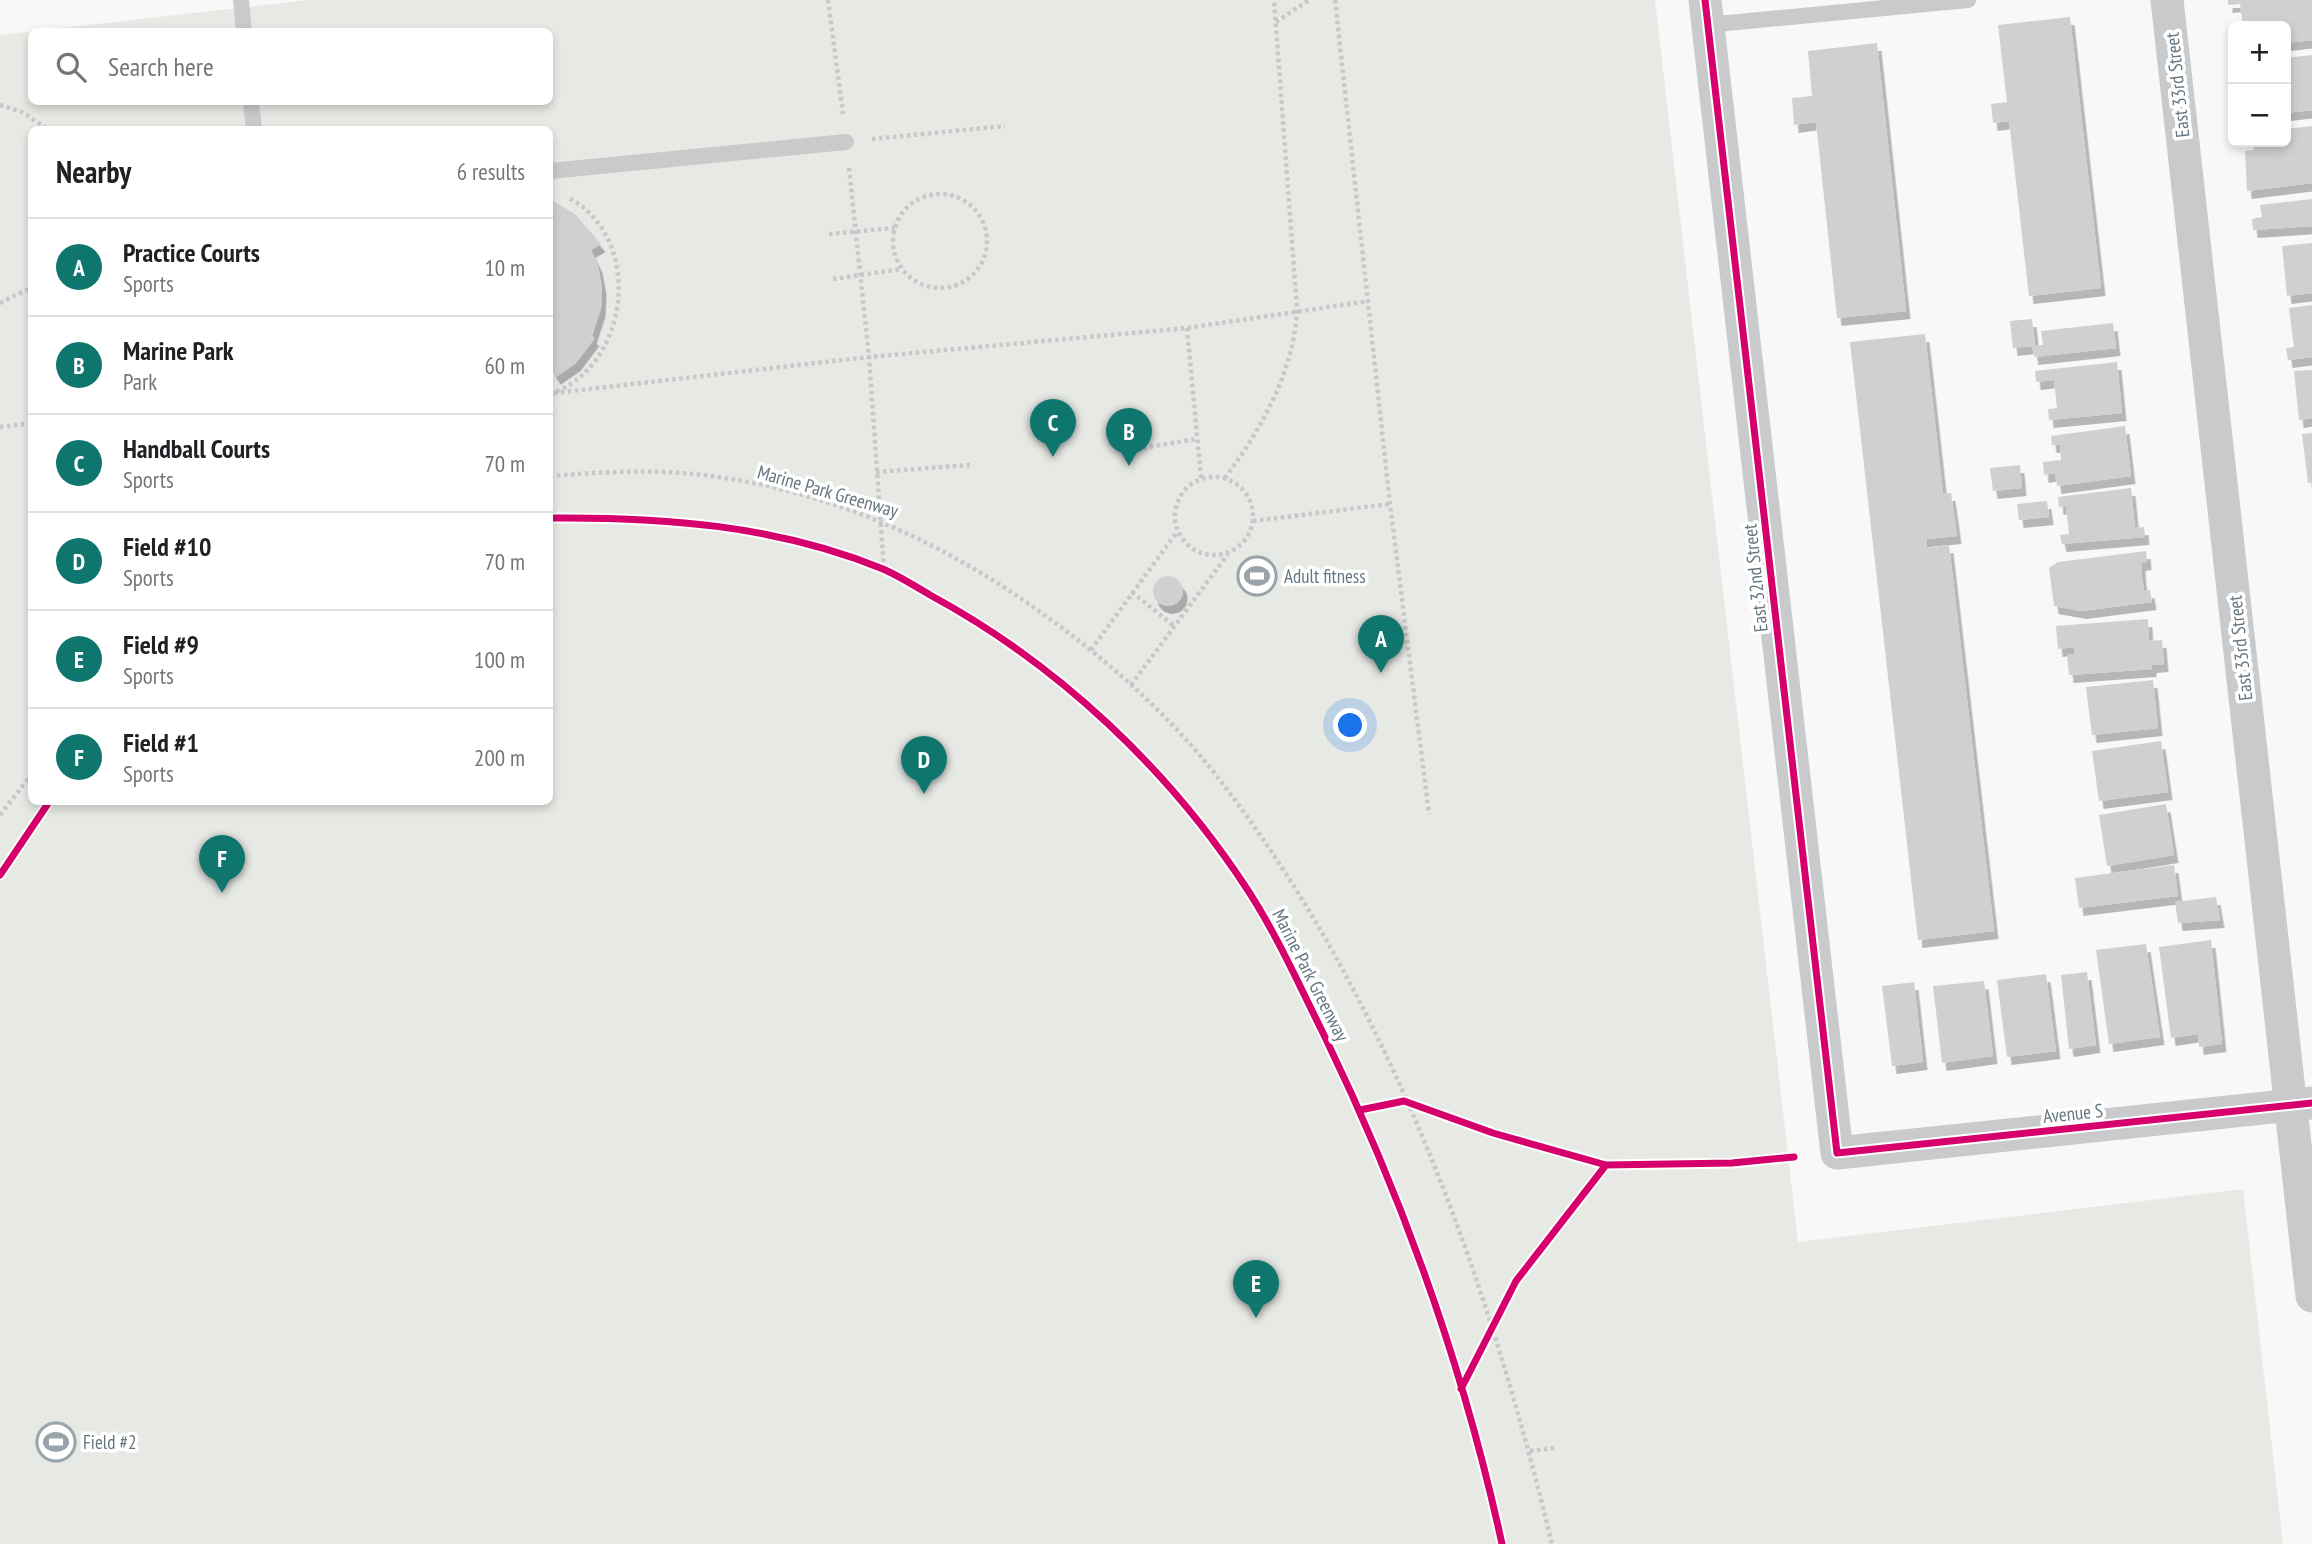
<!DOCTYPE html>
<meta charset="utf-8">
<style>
body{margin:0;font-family:"PT Sans Narrow",sans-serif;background:#f6f6f6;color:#202124}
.controls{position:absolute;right:21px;top:21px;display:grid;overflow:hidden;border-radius:10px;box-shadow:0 4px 10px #0003}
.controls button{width:63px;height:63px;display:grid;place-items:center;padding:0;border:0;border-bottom:2px solid #e0e0e0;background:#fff;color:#202124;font:35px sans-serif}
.you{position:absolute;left:1351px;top:726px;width:24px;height:24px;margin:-18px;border:5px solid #fff;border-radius:50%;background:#1a73e8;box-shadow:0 0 0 10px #1a73e833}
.badge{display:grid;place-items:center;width:46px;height:46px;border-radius:50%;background:#0f766e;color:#fff;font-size:23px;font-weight:700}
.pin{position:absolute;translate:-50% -58px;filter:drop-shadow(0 2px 4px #0008)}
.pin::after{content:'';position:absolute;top:37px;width:24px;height:21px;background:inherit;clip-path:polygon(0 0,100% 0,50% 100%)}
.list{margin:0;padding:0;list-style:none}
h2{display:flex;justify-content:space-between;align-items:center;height:91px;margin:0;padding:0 28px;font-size:30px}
h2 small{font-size:23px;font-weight:400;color:#757577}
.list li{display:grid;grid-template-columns:46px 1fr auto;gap:21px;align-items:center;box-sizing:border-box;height:98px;padding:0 28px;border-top:2px solid #e0e0e0}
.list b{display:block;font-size:26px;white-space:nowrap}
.list p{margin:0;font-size:23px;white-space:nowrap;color:#757577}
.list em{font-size:23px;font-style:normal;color:#757577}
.icon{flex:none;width:38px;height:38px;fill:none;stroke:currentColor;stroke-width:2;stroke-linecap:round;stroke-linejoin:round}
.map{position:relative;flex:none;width:2312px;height:1544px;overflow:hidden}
.search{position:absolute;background:#fff;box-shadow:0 4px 10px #0003;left:28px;top:28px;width:525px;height:77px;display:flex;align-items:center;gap:18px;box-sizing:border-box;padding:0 24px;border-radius:10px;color:#757577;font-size:26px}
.panel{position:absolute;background:#fff;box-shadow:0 4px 10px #0003;left:28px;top:126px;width:525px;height:679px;border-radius:10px}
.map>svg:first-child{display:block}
.green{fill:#e7e9e5;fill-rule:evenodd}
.building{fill:#ced0d1;filter:url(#shadow)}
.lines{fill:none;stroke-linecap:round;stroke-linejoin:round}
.path{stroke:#c7c8c9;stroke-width:4.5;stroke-dasharray:3.5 3.5;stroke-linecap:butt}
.lane{stroke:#c9cacb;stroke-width:16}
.street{stroke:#c9cacb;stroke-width:33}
.cycleway-casing{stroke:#fff;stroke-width:11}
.cycleway{stroke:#d6006c;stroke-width:7}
.labels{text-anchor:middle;stroke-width:7;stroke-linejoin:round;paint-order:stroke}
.street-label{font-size:19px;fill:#657680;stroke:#fff}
.poi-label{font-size:19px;fill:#657680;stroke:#fff;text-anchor:start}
</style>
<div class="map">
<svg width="2312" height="1544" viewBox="0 0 2312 1544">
<defs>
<filter id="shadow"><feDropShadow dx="4.5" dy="8" stdDeviation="0" flood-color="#0004"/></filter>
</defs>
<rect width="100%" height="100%" fill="#f8f8f8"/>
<path class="green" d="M 308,0 L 1655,0 L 1798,1242 L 2243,1189 L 2283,1544 L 0,1544 L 0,35 ZM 32,32 L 550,32 L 550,102 L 32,102 ZM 32,130 L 550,130 L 550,802 L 32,802 Z"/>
<path class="building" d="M 2228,0 L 2312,0 L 2312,40 L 2286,43 L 2286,26 L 2243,26 L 2240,4 L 2228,5 Z
M 2070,17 L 2101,288 L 2029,296 L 2009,121 L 1993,123 L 1991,104 L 2007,102 L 1998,25 Z
M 2233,27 L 2233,48 L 2231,48 L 2229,28 Z
M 1877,43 L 1906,311 L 1837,318 L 1816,122 L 1794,125 L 1792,98 L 1812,96 L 1808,51 Z
M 2312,55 L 2312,110 L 2286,113 L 2286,58 Z
M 2312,126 L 2312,183 L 2247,191 L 2245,151 L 2254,150 L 2252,142 L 2286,142 L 2286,129 Z
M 550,199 L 576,215 L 601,244 L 591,250 L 598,265 L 602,287 L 601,309 L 592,336 L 595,338 L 576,363 L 556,377 L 550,367 Z
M 2312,199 L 2312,226 L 2253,230 L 2252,219 L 2262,217 L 2260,205 Z
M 2312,243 L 2312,293 L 2287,296 L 2282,246 Z
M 2312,305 L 2312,357 L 2288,360 L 2286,348 L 2294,347 L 2289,308 Z
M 2032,319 L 2035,345 L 2043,345 L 2041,331 L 2113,323 L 2116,348 L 2034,357 L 2032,346 L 2013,348 L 2010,321 Z
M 1925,334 L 1943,493 L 1951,493 L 1957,536 L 1926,539 L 1927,548 L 1949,545 L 1994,931 L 1918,940 L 1850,342 Z
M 2117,362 L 2122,413 L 2049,420 L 2048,409 L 2057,408 L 2054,380 L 2036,382 L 2035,371 Z
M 2312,370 L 2312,418 L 2299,420 L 2294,371 Z
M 2125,426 L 2131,476 L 2057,486 L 2055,473 L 2044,475 L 2043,462 L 2061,460 L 2060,445 L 2052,445 L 2051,436 Z
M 2312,433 L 2312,483 L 2308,483 L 2302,434 Z
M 2020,465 L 2022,488 L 1993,491 L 1990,468 Z
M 2131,488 L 2135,528 L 2144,527 L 2145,537 L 2062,544 L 2060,535 L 2069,534 L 2066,506 L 2059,507 L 2058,497 Z
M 2047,501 L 2049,517 L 2019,520 L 2017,504 Z
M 2146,551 L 2147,562 L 2141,563 L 2142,578 L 2144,591 L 2150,590 L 2152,602 L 2082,611 L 2054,606 L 2049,568 L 2058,562 Z
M1153 591a15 15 0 1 1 30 0a15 15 0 1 1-30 0Z
M 2148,619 L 2149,641 L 2162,640 L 2164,664 L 2152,665 L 2152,669 L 2069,675 L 2067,655 L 2074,654 L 2074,647 L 2058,649 L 2056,626 Z
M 2153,680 L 2158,728 L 2092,735 L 2086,687 Z
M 2161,741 L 2168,792 L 2099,801 L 2092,751 Z
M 2166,804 L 2174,855 L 2107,866 L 2099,815 Z
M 2174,865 L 2178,896 L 2079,908 L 2075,878 Z
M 2216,897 L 2220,920 L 2178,923 L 2175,902 Z
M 2211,940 L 2222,1044 L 2199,1047 L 2198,1034 L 2171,1038 L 2159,947 Z
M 2146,944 L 2160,1037 L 2109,1044 L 2096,950 Z
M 2087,972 L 2096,1045 L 2069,1049 L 2061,975 Z
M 2046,974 L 2056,1051 L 2007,1057 L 1997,980 Z
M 1984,981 L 1993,1056 L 1942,1063 L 1933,986 Z
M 1914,982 L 1923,1062 L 1892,1066 L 1882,986 Z"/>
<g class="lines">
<path class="path" d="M 828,0 L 843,114
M 1335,0 L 1390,504 L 1429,814
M 1276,22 L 1309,0
M 0,105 L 22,112 L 49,130
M 872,139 L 1005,126
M 849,168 L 869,357 L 884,569
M893 241a47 47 0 1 1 94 0a47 47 0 1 1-94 0Z
M 829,234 L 895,228
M 833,279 L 902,269
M 0,303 L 32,287
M 1187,328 L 1201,478
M 554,393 L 869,357 L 1187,328 L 1369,301
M 550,394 C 630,367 645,239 569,198
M 0,427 L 32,423
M 1136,449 L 1197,439
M 876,472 L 970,465
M 550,476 C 601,472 652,469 703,475 C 820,489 927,534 1023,600 C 1096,650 1165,709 1219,779 C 1389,998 1488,1277 1552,1544
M1175 516a39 39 0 1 1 78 0a39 39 0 1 1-78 0Z
M 1225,478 C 1261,429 1294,372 1297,310 L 1274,0
M 1253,521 L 1390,504
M 1132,592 L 1174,626
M 1091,650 L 1177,532
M 1131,685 L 1228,554
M 0,815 L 32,774
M 1530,1451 L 1554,1448"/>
<path class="lane" d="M 241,0 L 244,32
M 1707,25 L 1968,0
M 251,102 L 254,130
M 550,171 L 846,142"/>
<path class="street" d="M 1705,0 L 1837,1153 L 2312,1103
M 2167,0 L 2312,1296"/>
<g class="cycleway-casing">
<path id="cycleway" d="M 1705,0 L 1837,1153 L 2312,1103
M 550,518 C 663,517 776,525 883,569 C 899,576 915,586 930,595 C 1058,664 1170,770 1249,892 C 1278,937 1300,987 1324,1035 C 1402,1196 1464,1369 1502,1544
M 0,875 L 49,802
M 1360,1110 L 1404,1101 L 1493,1133 L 1606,1165 L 1732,1163 L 1794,1157
M 1461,1389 L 1516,1281 L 1606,1165"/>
</g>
<use href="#cycleway" class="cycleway"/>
</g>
<defs>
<g id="stadium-ring" transform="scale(2.0125)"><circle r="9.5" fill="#fff" stroke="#98a4aa" stroke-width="1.5"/><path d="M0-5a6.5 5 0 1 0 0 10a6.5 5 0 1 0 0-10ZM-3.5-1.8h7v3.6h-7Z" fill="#98a4aa"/></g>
</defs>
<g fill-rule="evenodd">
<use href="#stadium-ring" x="1257" y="576"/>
<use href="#stadium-ring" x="56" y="1442"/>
</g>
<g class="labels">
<g class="street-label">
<text transform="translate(2177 85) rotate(-96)" y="7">East 33rd Street</text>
<text transform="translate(828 491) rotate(16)" y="7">Marine Park Greenway</text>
<text transform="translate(1755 578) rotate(-96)" y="7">East 32nd Street</text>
<text transform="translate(2240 648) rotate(-96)" y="7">East 33rd Street</text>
<text transform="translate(1311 975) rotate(63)" y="7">Marine Park Greenway</text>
<text transform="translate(2073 1113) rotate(-6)" y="7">Avenue S</text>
</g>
<g class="poi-label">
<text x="1284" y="583">Adult fitness</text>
<text x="83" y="1449">Field #2</text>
</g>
</g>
</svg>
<div class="controls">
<button>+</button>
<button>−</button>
</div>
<div class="you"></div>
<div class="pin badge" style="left:1381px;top:673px">A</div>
<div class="pin badge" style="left:1129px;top:466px">B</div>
<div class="pin badge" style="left:1053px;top:457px">C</div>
<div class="pin badge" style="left:924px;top:794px">D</div>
<div class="pin badge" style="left:1256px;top:1318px">E</div>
<div class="pin badge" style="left:222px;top:893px">F</div>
<div class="search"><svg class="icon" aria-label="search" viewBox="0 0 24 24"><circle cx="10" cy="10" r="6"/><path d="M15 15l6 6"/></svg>Search here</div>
<section class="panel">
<h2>Nearby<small>6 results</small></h2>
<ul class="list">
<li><span class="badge">A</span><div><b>Practice Courts</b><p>Sports</p></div><em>10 m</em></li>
<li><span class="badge">B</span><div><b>Marine Park</b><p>Park</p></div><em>60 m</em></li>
<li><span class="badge">C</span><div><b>Handball Courts</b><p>Sports</p></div><em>70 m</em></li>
<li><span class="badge">D</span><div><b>Field #10</b><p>Sports</p></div><em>70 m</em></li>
<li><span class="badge">E</span><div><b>Field #9</b><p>Sports</p></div><em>100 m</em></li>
<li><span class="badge">F</span><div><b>Field #1</b><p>Sports</p></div><em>200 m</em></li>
</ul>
</section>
</div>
